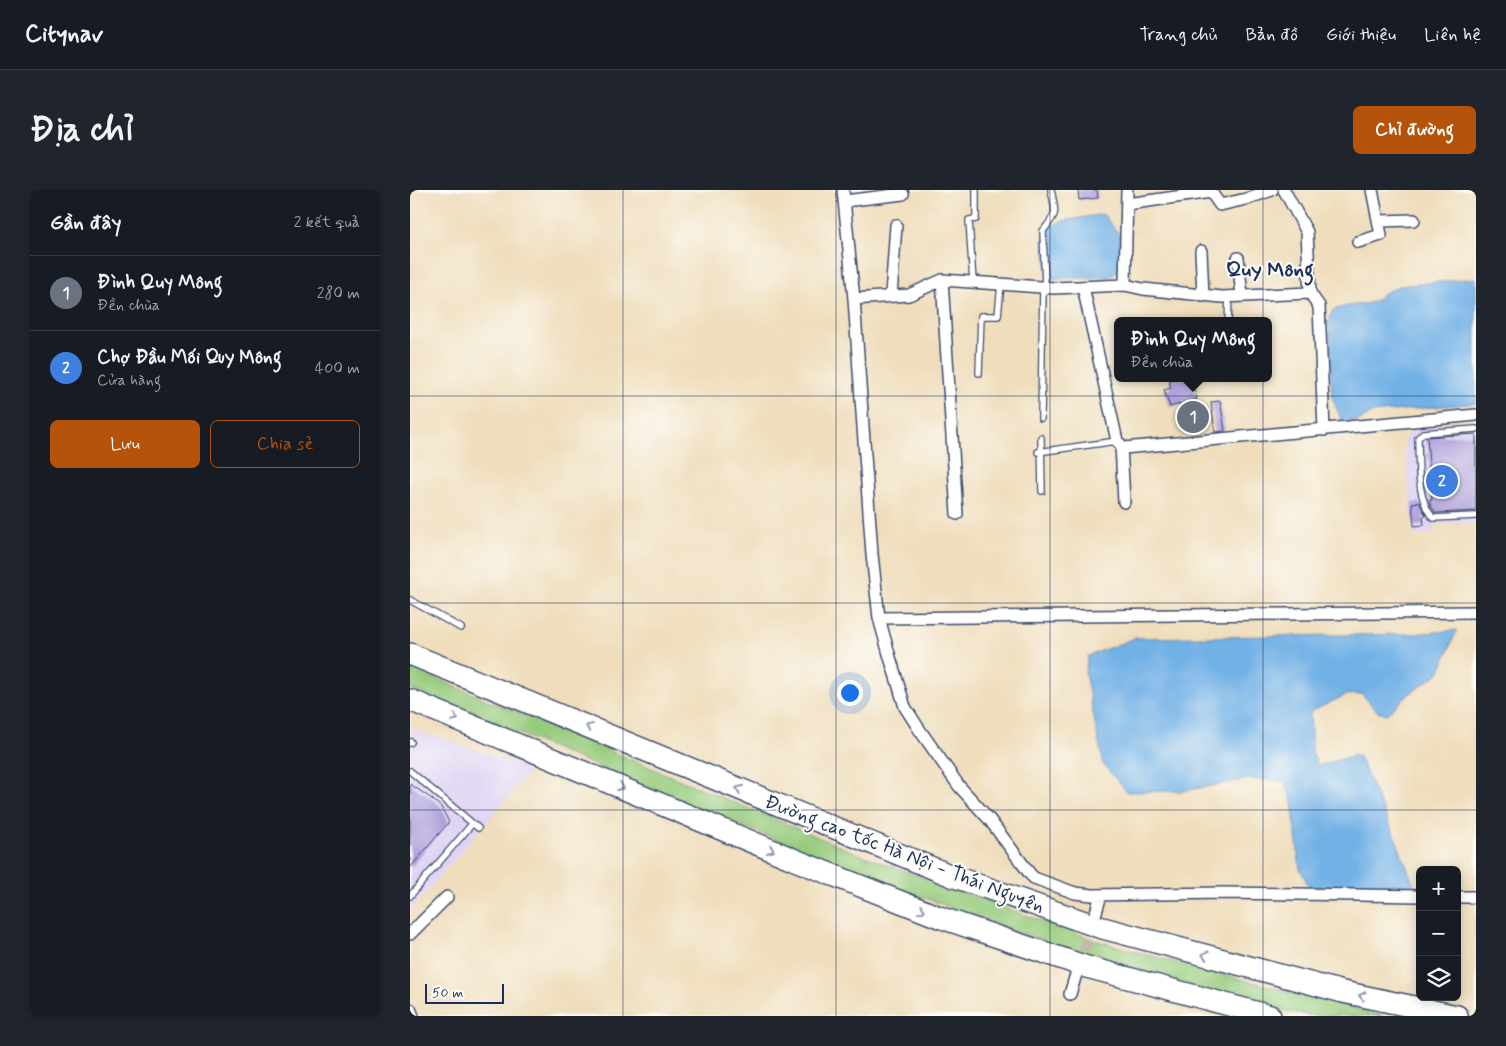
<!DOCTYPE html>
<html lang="vi">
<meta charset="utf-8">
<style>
body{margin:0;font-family:Mynerve,sans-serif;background:#20242c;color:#f1f3f6}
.controls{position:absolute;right:15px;bottom:15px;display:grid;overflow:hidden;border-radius:8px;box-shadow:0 2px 12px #0003}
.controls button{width:45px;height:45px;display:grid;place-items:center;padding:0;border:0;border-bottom:1px solid #363941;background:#171b24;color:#f1f3f6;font:25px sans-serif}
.scale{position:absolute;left:15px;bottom:12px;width:79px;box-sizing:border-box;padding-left:5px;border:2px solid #1b2f5e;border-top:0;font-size:14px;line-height:18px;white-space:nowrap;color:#1b2f5e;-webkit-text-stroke:4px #fdfcf7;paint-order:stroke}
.you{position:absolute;left:439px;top:502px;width:18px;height:18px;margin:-12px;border:4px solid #fff;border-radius:50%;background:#1a73e8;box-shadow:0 0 0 8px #1a73e833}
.badge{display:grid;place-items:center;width:32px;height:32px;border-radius:50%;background:#b45309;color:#fff;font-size:16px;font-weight:700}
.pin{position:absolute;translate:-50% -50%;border:2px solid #fff;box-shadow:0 1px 5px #0006}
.popup{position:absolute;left:704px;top:127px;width:158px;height:65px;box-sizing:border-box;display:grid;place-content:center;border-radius:8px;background:#171b24;filter:drop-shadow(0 1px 4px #0005);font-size:16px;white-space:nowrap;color:#9ea1a6}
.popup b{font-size:19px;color:#f1f3f6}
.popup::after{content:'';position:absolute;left:50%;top:100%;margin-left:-10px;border:10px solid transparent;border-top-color:#171b24}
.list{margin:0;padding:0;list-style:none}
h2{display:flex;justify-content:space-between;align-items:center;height:65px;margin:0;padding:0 20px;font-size:21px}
h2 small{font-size:16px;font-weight:400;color:#9ea1a6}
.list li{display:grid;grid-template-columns:32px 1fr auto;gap:15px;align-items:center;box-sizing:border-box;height:75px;padding:0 20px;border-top:1px solid #363941}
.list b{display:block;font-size:19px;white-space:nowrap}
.list p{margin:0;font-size:16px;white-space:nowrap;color:#9ea1a6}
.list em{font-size:16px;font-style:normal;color:#9ea1a6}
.actions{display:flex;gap:10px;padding:15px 20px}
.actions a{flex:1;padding:11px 0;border:1px solid #b45309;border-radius:8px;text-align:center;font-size:18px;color:#b45309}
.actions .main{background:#b45309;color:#fff}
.icon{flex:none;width:28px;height:28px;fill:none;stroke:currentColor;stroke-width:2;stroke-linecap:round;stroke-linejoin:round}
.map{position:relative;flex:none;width:1066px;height:826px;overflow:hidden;border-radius:8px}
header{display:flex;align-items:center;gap:30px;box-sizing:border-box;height:70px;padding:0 25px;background:#171b24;border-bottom:1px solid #363941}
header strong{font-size:24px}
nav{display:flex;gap:28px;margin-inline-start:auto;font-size:18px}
.intro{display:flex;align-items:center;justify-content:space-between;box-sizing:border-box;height:120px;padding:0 30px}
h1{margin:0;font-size:35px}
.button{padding:12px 22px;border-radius:8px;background:#b45309;color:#fff;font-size:18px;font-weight:700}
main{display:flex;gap:30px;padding:0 30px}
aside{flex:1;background:#171b24;border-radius:8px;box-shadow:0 2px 12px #0003}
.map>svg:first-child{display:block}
.built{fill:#e0d4f4}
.green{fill:#96cb7c;stroke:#587d6d}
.water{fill:#72b1e6;stroke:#4670a2}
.building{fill:#afa1dc}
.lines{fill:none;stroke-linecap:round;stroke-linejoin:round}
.street-tunnel{stroke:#c5baa8;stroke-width:11;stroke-dasharray:11 5.5;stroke-linecap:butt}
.lane-casing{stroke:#3b496c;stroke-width:8}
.street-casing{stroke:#3b496c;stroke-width:14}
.highway-casing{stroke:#3b496c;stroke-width:24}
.lane{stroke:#fff;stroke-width:5.5}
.street{stroke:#fff;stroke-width:11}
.highway{stroke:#fff;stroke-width:21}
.oneway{stroke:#8d97ae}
.grid{fill:none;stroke:#1b2f5e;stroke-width:1;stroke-opacity:0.55}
.labels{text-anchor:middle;stroke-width:4;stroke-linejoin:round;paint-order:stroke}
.street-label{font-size:20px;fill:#1b2f5e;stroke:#fdfcf7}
.neighbourhood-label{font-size:21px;font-weight:bold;fill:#1b2f5e;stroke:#fdfcf7}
</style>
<header>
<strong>Citynav</strong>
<nav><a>Trang chủ</a><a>Bản đồ</a><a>Giới thiệu</a><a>Liên hệ</a></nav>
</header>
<div class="intro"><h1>Địa chỉ</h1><a class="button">Chỉ đường</a></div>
<main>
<aside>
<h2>Gần đây<small>2 kết quả</small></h2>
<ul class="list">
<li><span class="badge" style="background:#6b7280">1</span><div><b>Đình Quy Mông</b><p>Đền chùa</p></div><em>280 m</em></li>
<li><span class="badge" style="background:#3f7fe0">2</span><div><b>Chợ Đầu Mối Quy Mông</b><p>Cửa hàng</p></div><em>400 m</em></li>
</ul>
<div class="actions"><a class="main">Lưu</a><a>Chia sẻ</a></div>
</aside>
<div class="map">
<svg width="1066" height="826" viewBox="0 0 1066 826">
<rect width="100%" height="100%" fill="#fdfcf7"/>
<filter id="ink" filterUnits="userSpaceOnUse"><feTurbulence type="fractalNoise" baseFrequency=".02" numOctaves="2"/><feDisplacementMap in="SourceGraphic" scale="10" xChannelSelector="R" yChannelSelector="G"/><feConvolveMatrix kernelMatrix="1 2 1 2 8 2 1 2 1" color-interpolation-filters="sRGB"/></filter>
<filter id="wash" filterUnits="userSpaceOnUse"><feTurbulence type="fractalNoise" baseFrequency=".0096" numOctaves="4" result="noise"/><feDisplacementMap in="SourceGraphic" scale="20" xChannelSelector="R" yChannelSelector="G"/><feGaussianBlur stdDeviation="1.12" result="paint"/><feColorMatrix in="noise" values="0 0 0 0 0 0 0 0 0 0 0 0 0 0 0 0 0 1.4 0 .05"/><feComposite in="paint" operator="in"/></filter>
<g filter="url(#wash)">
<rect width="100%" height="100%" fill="#efddbb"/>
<path class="built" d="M 1066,232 L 1066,333 L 1023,334 L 1024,344 L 1004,345 L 994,250 L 1005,236 Z
M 0,538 L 122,579 L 0,721 Z"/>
<path class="green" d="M 0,478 L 446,663 L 601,720 L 685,750 L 734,764 L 973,826 L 903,826 L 877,821 L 791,799 L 624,748 L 483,696 L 278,614 L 0,498 Z"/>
<path class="water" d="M 693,24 L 710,45 L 712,72 L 706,83 L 700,87 L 639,89 L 633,49 L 639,37 L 653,31 Z
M 1066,88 L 1066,213 L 961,223 C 952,231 943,233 931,229 L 922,207 L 919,131 L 923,120 L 938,116 L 960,113 L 968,109 L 972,104 L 989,96 Z
M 1047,440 L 1029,483 L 998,505 L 977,524 L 967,521 L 952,504 L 936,505 L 900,522 L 902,561 L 908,576 L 948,564 L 986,649 L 1005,698 L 956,700 L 899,697 L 890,679 L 882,611 L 874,591 L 839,589 L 773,601 L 717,602 L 693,574 L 675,483 L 678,466 L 725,448 L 1003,444 Z"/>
<g id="blocks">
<path class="building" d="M 668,0 L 687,0 L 688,8 L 669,10 Z
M 768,188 L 781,188 L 787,209 L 760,217 L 754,200 L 761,198 L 759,191 Z
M 810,211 L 815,241 L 805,242 L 801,212 Z
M 1066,244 L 1066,321 L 1025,323 L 1019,311 L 1022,310 L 1017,247 Z
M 1009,312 L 1016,326 L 1013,326 L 1014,335 L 1004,336 L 1002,313 Z
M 0,594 L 22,609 L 31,617 L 39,632 L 0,678 Z"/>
</g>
</g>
<g filter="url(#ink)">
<use href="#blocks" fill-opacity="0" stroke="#3b496c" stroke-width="1"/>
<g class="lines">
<path class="street-tunnel" d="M 669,777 L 684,730"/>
<g class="lane-casing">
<path id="lane" d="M 563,92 L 559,30 L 566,29 L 566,0
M 635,96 L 633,41 C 648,22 646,24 641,0
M 818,131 L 819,107
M 569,183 L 571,126 L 588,126 L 591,94
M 631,228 L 633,96
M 1066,239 L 1013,243 L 1008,248 C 1009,273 1006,308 1023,328 L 1066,326
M 631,248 L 632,301
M 628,262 L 707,251
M 0,410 L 51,438
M 0,553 L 1,552
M 0,581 L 68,638
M 0,706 L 62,634"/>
</g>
<g class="street-casing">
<path id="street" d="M 433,0 L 444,109 L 462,364 L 469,428 L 479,464 L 495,517 L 509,539 L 549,596 L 579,629 L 620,684 L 624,688 L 665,703 L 682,705 L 814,703 L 1010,706
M 874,0 L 897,42 L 900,103 L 909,116 L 914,240
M 434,11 L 493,4
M 717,14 L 801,2 L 810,15 L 836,9 L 862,0
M 969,31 L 1004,30
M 948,52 L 971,45 L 962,0
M 791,61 L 793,106
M 828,68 L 832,106
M 532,90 L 547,324
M 715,95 L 717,0
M 673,97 L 707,251 L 714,258 L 1066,225
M 481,106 L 486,35
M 444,109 L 499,105 L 532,90 L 644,98 L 715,95 L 733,99 L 812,107 L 900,103
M 711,255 L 714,312
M 469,428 L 1066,422
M 1047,707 L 1066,707
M 684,729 L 691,705
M 0,744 L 37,707
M 660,804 L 667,781
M 0,819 L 3,826"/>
</g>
<g class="highway-casing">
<path id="highway" d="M 0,464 L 542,686 L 689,737 L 933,802 L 1047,826
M 0,510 L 395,674 L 529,727 L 677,777 L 860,826"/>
</g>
<use href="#lane" class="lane"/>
<use href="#street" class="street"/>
<use href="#highway" class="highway"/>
</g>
<defs><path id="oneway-chevron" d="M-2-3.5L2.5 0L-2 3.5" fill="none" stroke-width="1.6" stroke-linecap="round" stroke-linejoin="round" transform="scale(1.25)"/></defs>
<g class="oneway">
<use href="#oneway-chevron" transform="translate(45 528) rotate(22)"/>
<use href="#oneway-chevron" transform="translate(179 537) rotate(-158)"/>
<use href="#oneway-chevron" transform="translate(211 597) rotate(23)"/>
<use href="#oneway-chevron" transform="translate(329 599) rotate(-158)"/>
<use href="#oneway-chevron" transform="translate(361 660) rotate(23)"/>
<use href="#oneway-chevron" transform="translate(512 720) rotate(21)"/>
<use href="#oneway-chevron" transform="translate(795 765) rotate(-165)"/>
<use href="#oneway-chevron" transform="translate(952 806) rotate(-168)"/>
</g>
</g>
<path class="grid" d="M 213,0 L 213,826M 426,0 L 426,826M 640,0 L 640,826M 853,0 L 853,826M 0,206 L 1066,206M 0,413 L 1066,413M 0,620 L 1066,620"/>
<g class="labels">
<g class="street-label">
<text transform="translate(495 663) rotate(21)" y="7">Đường cao tốc Hà Nội - Thái Nguyên</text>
</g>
<g class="neighbourhood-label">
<text x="860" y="86">Quy Mông</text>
</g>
</g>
</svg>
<div class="controls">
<button>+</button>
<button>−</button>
<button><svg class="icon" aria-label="layers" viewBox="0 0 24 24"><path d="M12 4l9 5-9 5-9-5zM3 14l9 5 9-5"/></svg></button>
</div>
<div class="scale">50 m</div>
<div class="you"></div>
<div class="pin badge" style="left:783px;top:227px;background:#6b7280">1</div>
<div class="popup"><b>Đình Quy Mông</b>Đền chùa</div>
<div class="pin badge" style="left:1032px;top:291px;background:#3f7fe0">2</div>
</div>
</main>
